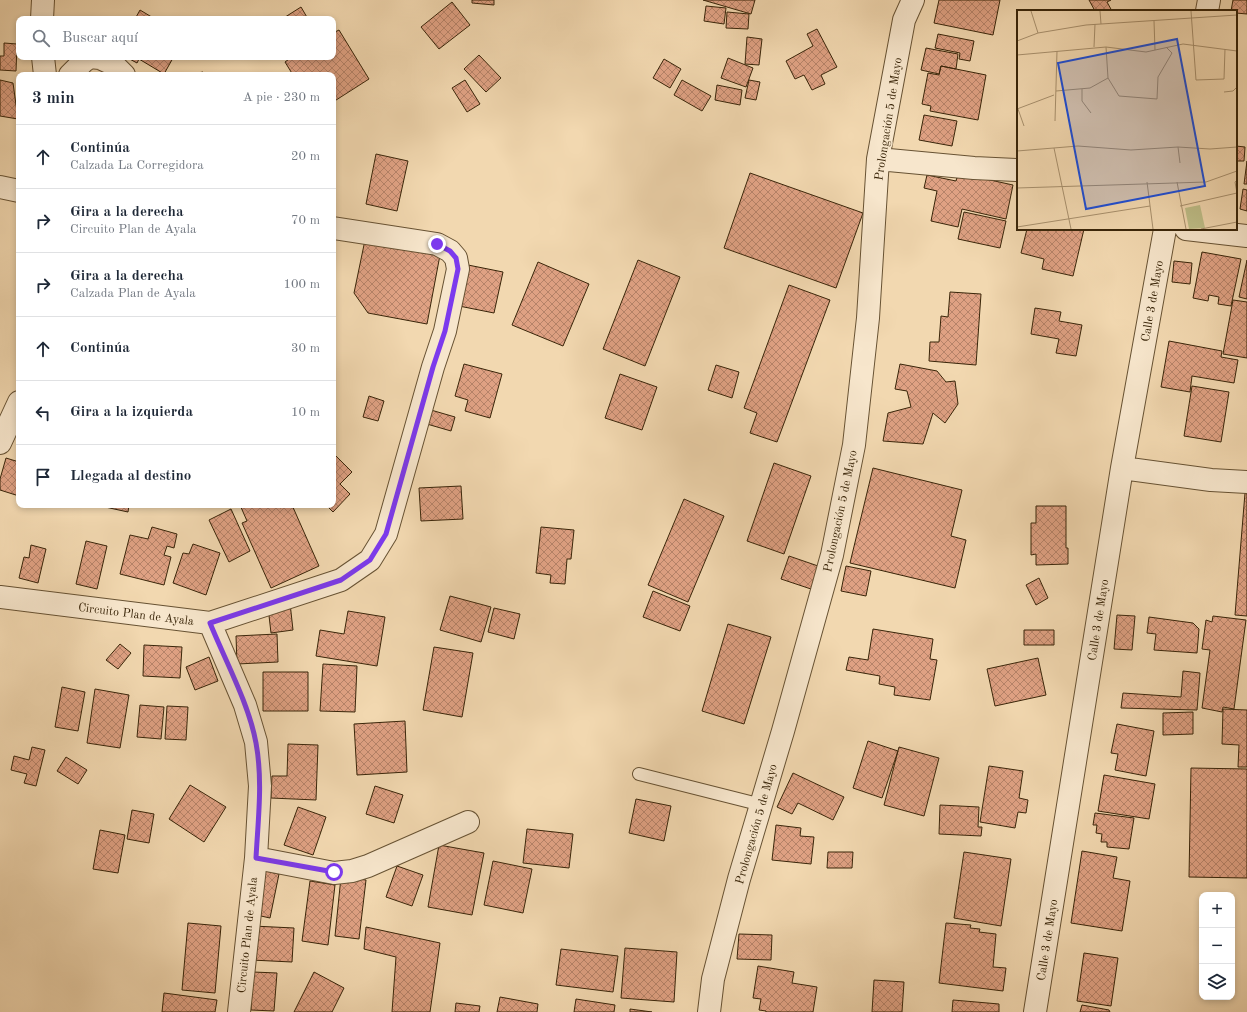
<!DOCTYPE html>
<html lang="es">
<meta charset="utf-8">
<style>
body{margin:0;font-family:"Old Standard TT",serif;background:#f6f6f7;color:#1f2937}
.controls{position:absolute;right:12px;bottom:12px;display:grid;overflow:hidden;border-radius:8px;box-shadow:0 2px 6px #0003}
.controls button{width:36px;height:36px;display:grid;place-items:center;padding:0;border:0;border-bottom:1px solid #e0e1e3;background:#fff;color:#1f2937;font:20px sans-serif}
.stop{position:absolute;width:12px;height:12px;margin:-9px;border:3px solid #7c3aed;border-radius:50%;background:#fff}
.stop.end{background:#7c3aed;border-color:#fff;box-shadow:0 1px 4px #0008}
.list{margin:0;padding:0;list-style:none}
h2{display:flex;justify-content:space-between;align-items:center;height:52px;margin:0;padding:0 16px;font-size:17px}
h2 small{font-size:13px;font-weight:400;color:#747a83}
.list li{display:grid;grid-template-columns:26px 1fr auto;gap:12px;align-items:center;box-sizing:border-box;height:64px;padding:0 16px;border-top:1px solid #e0e1e3}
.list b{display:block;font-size:15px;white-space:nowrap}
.list p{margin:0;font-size:13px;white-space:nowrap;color:#747a83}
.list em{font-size:13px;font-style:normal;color:#747a83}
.icon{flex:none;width:22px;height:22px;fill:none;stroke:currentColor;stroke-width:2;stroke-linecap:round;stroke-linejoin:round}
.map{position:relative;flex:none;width:1247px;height:1012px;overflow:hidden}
.search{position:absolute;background:#fff;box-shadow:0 2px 6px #0003;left:16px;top:16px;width:320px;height:44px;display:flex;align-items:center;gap:10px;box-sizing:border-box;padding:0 14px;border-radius:8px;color:#747a83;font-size:15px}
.panel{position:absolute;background:#fff;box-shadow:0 2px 6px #0003;left:16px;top:72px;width:320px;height:436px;border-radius:8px}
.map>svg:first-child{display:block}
.building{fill:url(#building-cross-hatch);stroke:#392509}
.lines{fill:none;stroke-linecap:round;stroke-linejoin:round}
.service-casing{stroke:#675233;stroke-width:14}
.minor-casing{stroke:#675233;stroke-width:24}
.service{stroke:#f7e6cc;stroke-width:12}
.minor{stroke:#f7e6cc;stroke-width:22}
.route{stroke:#7c3aed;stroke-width:5}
.labels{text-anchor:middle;stroke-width:3;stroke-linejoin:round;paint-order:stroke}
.street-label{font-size:12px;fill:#392509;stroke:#f7e6cc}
.inset-road{fill:none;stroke:#a8906d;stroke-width:1}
.view{fill:#1d4ed8;fill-opacity:0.15;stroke:#1d4ed8;stroke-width:2}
.inset-edge{fill:none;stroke:#392509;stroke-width:2}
</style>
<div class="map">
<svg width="1247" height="1012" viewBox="0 0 1247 1012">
<defs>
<pattern id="building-cross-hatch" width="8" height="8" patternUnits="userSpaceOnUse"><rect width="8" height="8" fill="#dfa183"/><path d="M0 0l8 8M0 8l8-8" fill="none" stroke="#b68369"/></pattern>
</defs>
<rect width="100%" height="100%" fill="#f2d8b0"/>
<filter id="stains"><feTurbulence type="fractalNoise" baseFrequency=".005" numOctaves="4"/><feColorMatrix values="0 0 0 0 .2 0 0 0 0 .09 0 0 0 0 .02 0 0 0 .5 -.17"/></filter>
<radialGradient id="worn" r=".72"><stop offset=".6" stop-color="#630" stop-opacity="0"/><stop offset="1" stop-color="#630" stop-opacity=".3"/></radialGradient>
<path class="building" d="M 472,0 L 494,0 L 494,5 L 472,3 Z
M 703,0 L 755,0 L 751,14 Z
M 939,0 L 1000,0 L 993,35 L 934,23 Z
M 1089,0 L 1111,0 L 1107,2 L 1112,11 L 1095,11 Z
M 1233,0 L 1247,0 L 1247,14 L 1236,13 L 1236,11 L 1231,11 Z
M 452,2 L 470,25 L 439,49 L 421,27 Z
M 706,6 L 726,8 L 724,24 L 704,21 Z
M 301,7 L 308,19 L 282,19 Z
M 140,10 L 155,19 L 135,19 Z
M 727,12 L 749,14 L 748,29 L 726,28 Z
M 817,29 L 837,67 L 821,75 L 825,84 L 812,90 L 804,75 L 795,79 L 786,61 L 813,46 L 807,34 Z
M 339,30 L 369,79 L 333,102 L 333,75 L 293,75 L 285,62 L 292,57 L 333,57 L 333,33 Z
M 938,34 L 974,41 L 970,61 L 959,59 L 960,53 L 935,48 Z
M 747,37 L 762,39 L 759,65 L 745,64 Z
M 4,43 L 17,44 L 16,71 L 0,70 L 0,56 L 4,56 Z
M 926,48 L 958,54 L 956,69 L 941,66 L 939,74 L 921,70 Z
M 479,55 L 501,78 L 486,92 L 464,69 Z
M 126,57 L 171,57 L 173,58 L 164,74 L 139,59 L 137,63 Z
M 728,58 L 753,68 L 746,87 L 721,78 Z
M 664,59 L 681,69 L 670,88 L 653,78 Z
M 941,66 L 986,75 L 978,120 L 930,111 L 931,106 L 922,104 L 928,73 L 939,75 Z
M 203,72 L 204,75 L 192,75 L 192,74 Z
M 0,80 L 13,83 L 18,119 L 0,116 Z
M 465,80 L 480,104 L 467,112 L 452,88 Z
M 682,80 L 711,96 L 702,111 L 674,95 Z
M 749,80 L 760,82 L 756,100 L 745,98 Z
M 717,85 L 742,90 L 740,105 L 715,100 Z
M 924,115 L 957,121 L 952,146 L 919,140 Z
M 1236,146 L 1245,147 L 1244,161 L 1236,161 Z
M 376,154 L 408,161 L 397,211 L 366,204 Z
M 1247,161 L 1247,184 L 1244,184 Z
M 750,173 L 863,213 L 836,288 L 724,248 Z
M 958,173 L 1013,185 L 1006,219 L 962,209 L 958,227 L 931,221 L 937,191 L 924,188 L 927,175 L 956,181 Z
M 1243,189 L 1247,190 L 1247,211 L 1240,209 Z
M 964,212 L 1006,221 L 1000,248 L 958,239 Z
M 1027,229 L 1084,229 L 1073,276 L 1042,269 L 1044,259 L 1021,253 Z
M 365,240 L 440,255 L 427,324 L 368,313 L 354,293 Z
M 1202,252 L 1241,259 L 1231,306 L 1218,304 L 1219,297 L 1209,295 L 1208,301 L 1193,298 Z
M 638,260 L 680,277 L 645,366 L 603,349 Z
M 1247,260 L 1247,299 L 1239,297 Z
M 1174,261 L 1192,263 L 1190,284 L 1172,282 Z
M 538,262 L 589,284 L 563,346 L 512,325 Z
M 463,264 L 503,272 L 494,313 L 454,305 Z
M 789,285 L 830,300 L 777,442 L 750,433 L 757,413 L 744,408 Z
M 950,292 L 981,294 L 976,365 L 929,361 L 930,342 L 939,342 L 941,316 L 948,317 Z
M 1233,300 L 1247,302 L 1247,358 L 1223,354 Z
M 1035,308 L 1061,312 L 1059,321 L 1082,325 L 1076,356 L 1056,353 L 1059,339 L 1031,334 Z
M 1169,341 L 1222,351 L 1221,357 L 1238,360 L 1234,383 L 1192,376 L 1190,392 L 1161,387 Z
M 464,364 L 502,374 L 490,418 L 465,411 L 468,400 L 455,396 Z
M 900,364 L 937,371 L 946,382 L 955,381 L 958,404 L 945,423 L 933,413 L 923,444 L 883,441 L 888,413 L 911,407 L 907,391 L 895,389 Z
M 716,365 L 739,372 L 732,398 L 708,390 Z
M 620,374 L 657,387 L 642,430 L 605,418 Z
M 1192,386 L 1229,392 L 1221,442 L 1184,436 Z
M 369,396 L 384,401 L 378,421 L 363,417 Z
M 424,408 L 455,417 L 451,431 L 420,422 Z
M 333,453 L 352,472 L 340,484 L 350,494 L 333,512 L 326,505 L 333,505 Z
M 6,458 L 19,462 L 19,496 L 0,490 L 0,479 Z
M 774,463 L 811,476 L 784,554 L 747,541 Z
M 873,468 L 962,490 L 951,536 L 966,540 L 955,588 L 850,563 Z
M 461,486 L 463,519 L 421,521 L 419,488 Z
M 1245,493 L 1247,493 L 1247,616 L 1235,615 Z
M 684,499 L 724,516 L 688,602 L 648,585 Z
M 96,505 L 129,505 L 128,512 Z
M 240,505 L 278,505 L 280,508 L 285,505 L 292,505 L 319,566 L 271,588 L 242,523 L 247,521 Z
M 1036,506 L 1066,506 L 1066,548 L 1068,548 L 1068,564 L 1036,565 L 1036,554 L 1031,555 L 1031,523 L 1036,523 Z
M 231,509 L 250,551 L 229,562 L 209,520 Z
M 152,527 L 177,534 L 174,548 L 167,546 L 164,555 L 171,557 L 164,585 L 120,574 L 130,535 L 148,539 Z
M 541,527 L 574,530 L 571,559 L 567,559 L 565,584 L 550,583 L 551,575 L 536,573 Z
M 86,541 L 107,546 L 97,589 L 76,584 Z
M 193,544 L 220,553 L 206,595 L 173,583 L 183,553 L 189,554 Z
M 31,545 L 46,549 L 38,583 L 19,578 L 24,557 L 29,558 Z
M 789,556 L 821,567 L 814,590 L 781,579 Z
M 846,566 L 871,571 L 866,596 L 841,591 Z
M 1039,578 L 1048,598 L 1036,605 L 1026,585 Z
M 653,591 L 690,606 L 680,631 L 643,617 Z
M 450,596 L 491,607 L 481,642 L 440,630 Z
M 290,603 L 293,630 L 271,633 L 268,607 Z
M 494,608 L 520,614 L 514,639 L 488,632 Z
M 348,611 L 385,617 L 377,666 L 316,656 L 320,630 L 344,634 Z
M 1117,615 L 1135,616 L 1132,650 L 1114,649 Z
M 1213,616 L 1246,620 L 1234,709 L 1223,707 L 1222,712 L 1202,708 L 1210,650 L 1202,649 L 1206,620 L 1212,622 Z
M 1149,617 L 1193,623 L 1199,629 L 1197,653 L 1154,650 L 1156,634 L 1147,633 Z
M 728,624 L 771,637 L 744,724 L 702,711 Z
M 873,629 L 933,639 L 930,659 L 937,660 L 930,700 L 894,695 L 895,687 L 879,684 L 880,676 L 846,670 L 849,657 L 868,660 Z
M 1024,630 L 1054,630 L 1054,645 L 1024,645 Z
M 277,634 L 278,662 L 237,664 L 236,636 Z
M 120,644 L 131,653 L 118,669 L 106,660 Z
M 144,645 L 182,647 L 180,678 L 143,676 Z
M 434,647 L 473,653 L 462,717 L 423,710 Z
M 209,657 L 218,681 L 195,690 L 186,667 Z
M 1038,658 L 1046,695 L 995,706 L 987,669 Z
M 323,664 L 357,666 L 355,712 L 320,711 Z
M 1183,671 L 1200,673 L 1197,710 L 1121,708 L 1123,693 L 1181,697 Z
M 263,672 L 308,672 L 308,711 L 263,711 Z
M 62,687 L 85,692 L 78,731 L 55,727 Z
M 95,689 L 129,695 L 120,748 L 87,743 Z
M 140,705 L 164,707 L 161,739 L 137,737 Z
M 167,706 L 188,707 L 186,740 L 165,739 Z
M 1223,709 L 1247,710 L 1247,767 L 1238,767 L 1239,745 L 1222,744 Z
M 1193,712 L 1193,734 L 1163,735 L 1163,713 Z
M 405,721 L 407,772 L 357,775 L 354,724 Z
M 1117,724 L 1154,731 L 1146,776 L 1115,770 L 1118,754 L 1111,753 Z
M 868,741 L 898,751 L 882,798 L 853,788 Z
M 288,744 L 318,745 L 316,800 L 271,798 L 272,776 L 287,776 Z
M 32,747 L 45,750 L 36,786 L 24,783 L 27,774 L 11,770 L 14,756 L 29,760 Z
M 899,747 L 939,758 L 924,816 L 884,805 Z
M 66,757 L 87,770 L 78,784 L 57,771 Z
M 989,766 L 1023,771 L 1019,798 L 1028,800 L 1026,813 L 1018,812 L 1015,828 L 980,822 Z
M 1191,768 L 1247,769 L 1247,878 L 1189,877 Z
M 793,773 L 844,797 L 833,820 L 798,803 L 792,814 L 777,807 Z
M 1104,775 L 1155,784 L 1149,819 L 1098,811 Z
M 190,785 L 226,807 L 204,842 L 169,819 Z
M 375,786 L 403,795 L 394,823 L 366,814 Z
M 636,799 L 671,806 L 664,841 L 629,833 Z
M 940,805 L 979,807 L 978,827 L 982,827 L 981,836 L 939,834 Z
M 298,807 L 326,817 L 313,855 L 284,845 Z
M 132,810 L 154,814 L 149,843 L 127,839 Z
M 1095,813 L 1134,818 L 1129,849 L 1107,847 L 1107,842 L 1101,842 L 1102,834 L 1096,833 L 1097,825 L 1093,825 Z
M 776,825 L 801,828 L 800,836 L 814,837 L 811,864 L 772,860 Z
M 527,829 L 573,834 L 569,868 L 523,863 Z
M 100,830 L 125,835 L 118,873 L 93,869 Z
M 439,845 L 484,853 L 472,915 L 428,907 Z
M 1082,851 L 1117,857 L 1113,878 L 1130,881 L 1122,931 L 1071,923 Z
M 828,852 L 853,852 L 852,868 L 827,868 Z
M 964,852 L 1011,859 L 1001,926 L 954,918 Z
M 493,861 L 532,869 L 523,913 L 484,905 Z
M 397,866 L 423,875 L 412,906 L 386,897 Z
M 261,870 L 279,874 L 270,918 L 252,914 Z
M 341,877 L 366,880 L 359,939 L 335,936 Z
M 310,881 L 335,885 L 328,945 L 302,941 Z
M 188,923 L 221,926 L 215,993 L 182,990 Z
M 946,923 L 971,925 L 970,928 L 980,929 L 979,932 L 996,934 L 993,967 L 1006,968 L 1003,991 L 939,983 Z
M 253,926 L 294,928 L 292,962 L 251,960 Z
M 366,927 L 440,943 L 430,1012 L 392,1012 L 396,957 L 364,949 Z
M 739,934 L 772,935 L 771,960 L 737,959 Z
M 625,948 L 677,952 L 674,1002 L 621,998 Z
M 561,949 L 618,956 L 613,992 L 556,985 Z
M 1084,953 L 1118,958 L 1111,1006 L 1077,1001 Z
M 758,966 L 794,972 L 792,983 L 817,987 L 813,1012 L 766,1012 L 766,1011 L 759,1010 L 761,999 L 753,998 Z
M 253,972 L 277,973 L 274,1011 L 251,1010 Z
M 314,972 L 344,988 L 332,1012 L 294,1012 Z
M 874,980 L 904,982 L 902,1012 L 872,1012 Z
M 164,993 L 217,1000 L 215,1012 L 162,1012 Z
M 500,997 L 538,1004 L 537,1012 L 497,1012 Z
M 576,999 L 615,1005 L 614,1012 L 574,1012 Z
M 953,1000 L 999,1004 L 999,1012 L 952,1012 Z
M 456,1003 L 480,1006 L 479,1012 L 455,1012 Z
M 1082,1005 L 1109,1010 L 1110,1012 L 1080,1012 Z
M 630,1009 L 652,1012 L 630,1012 Z"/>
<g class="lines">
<g class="service-casing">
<path id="service" d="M 639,774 L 762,805"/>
</g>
<g class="minor-casing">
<path id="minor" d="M 1207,11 L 1209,0
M 42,19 L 43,0
M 43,57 L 45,75
M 70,75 L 84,61 L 90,57 L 100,58 L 113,64 L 124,75
M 878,159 L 974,168 L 1016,170
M 0,187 L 19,191
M 1186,229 L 1247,236
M 0,443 L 19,402
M 1122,468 L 1211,480 L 1247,482
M 0,597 L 210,623 L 245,705 L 256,742 L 260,786 L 256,858 L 239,1012
M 210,623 L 341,580 L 370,560 L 386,534 L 433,367 L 445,331 L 458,269 L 456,258 L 450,251 L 437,244 L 333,228
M 256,858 L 334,873 L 352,871 L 368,866 L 468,822
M 709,1012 L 713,979 L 739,879 L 783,731 L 832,555 L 854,445 L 868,318 L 878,159 L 904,20 L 913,0
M 1035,1012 L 1122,468 L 1165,229"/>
</g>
<use href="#service" class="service"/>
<use href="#minor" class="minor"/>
</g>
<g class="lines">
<path class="route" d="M 334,872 L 256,858 C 258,820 263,781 256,743 C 249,704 225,660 210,623 L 341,580 L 370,560 L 386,534 L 433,367 L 445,331 L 458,269 L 456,258 L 450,251 L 437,244"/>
</g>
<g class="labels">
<g class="street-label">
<text transform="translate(888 119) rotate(-81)" y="4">Prolongación 5 de Mayo</text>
<text transform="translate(1152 301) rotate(-80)" y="4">Calle 3 de Mayo</text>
<text transform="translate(840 511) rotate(-78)" y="4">Prolongación 5 de Mayo</text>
<text transform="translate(136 614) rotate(7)" y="4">Circuito Plan de Ayala</text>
<text transform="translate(1098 620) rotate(-81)" y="4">Calle 3 de Mayo</text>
<text transform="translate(756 824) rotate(-74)" y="4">Prolongación 5 de Mayo</text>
<text transform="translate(247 935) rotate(-84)" y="4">Circuito Plan de Ayala</text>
<text transform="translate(1047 940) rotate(-81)" y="4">Calle 3 de Mayo</text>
</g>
</g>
<g transform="translate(1017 10)">
<rect width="220" height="220" fill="#f2d8b0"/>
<path d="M 183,195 L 188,218 L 172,219 L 168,198 Z" fill="#bebe88"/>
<path class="inset-road" d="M 14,1 L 21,23M 83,1 L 84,14M 174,1 L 179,70 L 207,69 L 208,39M 137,11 L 138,40M 0,31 L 21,23 L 69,15 L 220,5M 77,37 L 78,14M 0,45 L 89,37 L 129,42 L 166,34 L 220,41M 91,68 L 102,86 L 140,89 L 141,67 L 155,43 L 149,37M 65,79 L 65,91 L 74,103M 39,81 L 73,78 L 91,68 L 89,37M 207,82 L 216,81 L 220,77M 0,99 L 37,85M 1,99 L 7,116M 38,111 L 40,41M 161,137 L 163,153M 37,138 L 54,219M 0,141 L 61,136 L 114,140 L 161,137 L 193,139 L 220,137M 220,170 L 218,172 L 220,183M 130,172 L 136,219M 160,172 L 169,219M 0,178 L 189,172 L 220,161M 163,196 L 220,183M 0,217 L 133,196M 184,219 L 220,212"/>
<path class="view" d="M 160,29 L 188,176 L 69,199 L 41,53 Z"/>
<rect width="220" height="220" class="inset-edge"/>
</g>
<rect width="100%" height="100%" filter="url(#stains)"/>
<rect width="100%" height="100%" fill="url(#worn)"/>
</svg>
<div class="controls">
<button>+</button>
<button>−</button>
<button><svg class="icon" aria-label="layers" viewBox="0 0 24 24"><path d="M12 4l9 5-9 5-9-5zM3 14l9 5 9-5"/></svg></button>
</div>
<div class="stop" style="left:334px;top:872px"></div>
<div class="stop end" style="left:437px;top:244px"></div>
<div class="search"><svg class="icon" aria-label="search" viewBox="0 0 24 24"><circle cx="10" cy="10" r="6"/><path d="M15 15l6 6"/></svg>Buscar aquí</div>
<section class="panel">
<h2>3 min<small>A pie · 230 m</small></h2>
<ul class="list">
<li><svg class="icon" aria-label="ahead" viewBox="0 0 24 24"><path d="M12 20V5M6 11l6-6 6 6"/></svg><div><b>Continúa</b><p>Calzada La Corregidora</p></div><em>20 m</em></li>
<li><svg class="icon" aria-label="right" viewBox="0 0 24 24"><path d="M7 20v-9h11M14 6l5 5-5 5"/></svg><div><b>Gira a la derecha</b><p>Circuito Plan de Ayala</p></div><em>70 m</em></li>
<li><svg class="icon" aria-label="right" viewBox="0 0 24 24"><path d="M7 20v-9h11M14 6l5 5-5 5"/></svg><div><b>Gira a la derecha</b><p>Calzada Plan de Ayala</p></div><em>100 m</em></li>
<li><svg class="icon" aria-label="ahead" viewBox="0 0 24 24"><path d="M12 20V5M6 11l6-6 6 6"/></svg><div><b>Continúa</b></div><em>30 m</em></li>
<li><svg class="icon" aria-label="left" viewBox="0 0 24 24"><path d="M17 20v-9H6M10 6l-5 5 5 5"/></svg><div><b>Gira a la izquierda</b></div><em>10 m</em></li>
<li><svg class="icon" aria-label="arrive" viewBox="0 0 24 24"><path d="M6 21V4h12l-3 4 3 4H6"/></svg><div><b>Llegada al destino</b></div></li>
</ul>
</section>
</div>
